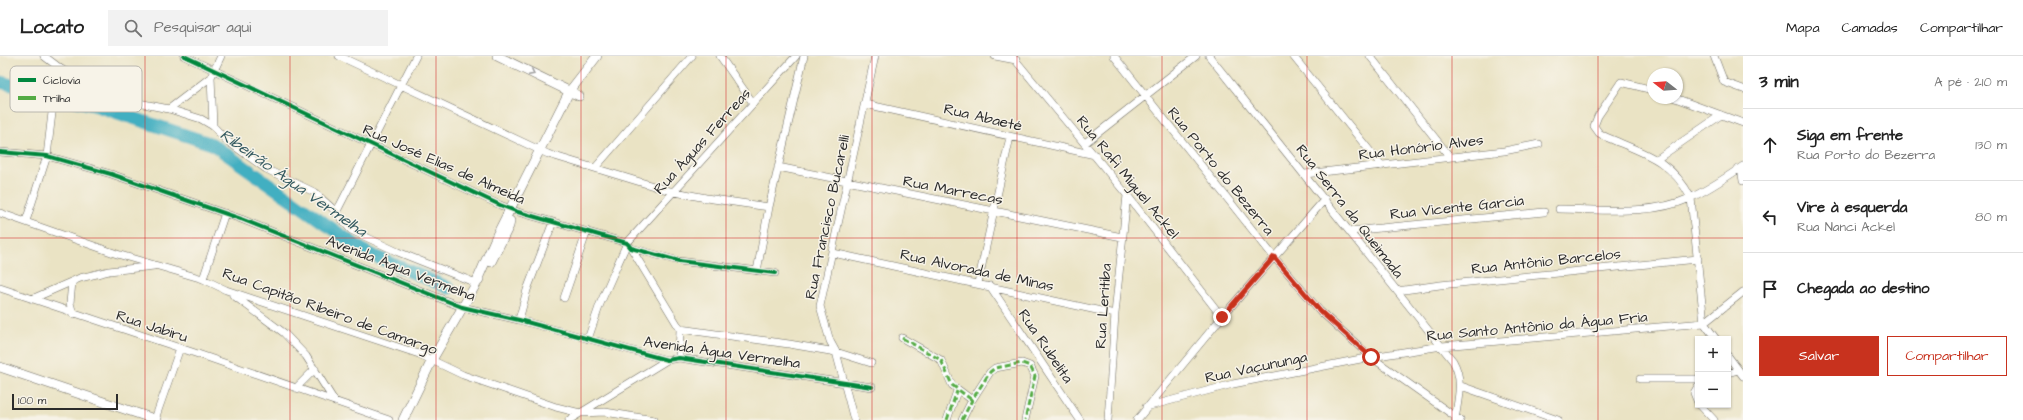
<!DOCTYPE html>
<html lang="pt">
<meta charset="utf-8">
<style>
body{margin:0;font-family:"Architects Daughter",sans-serif;background:#f2f2f2;color:#222}
.controls{position:absolute;right:12px;bottom:12px;display:grid;overflow:hidden;border-radius:0px;box-shadow:0 1px 3px #0004}
.controls button{width:36px;height:36px;display:grid;place-items:center;padding:0;border:0;border-bottom:1px solid #e0e0e0;background:#fff;color:#222;font:20px sans-serif}
.compass{position:absolute;left:1647px;top:12px;width:36px;height:36px;border-radius:50%;background:#fff;box-shadow:0 1px 3px #0004;rotate:287deg}
.scale{position:absolute;left:12px;bottom:10px;width:106px;box-sizing:border-box;padding-left:4px;border:2px solid #2b2b2b;border-top:0;font-size:11px;line-height:14px;white-space:nowrap;color:#2b2b2b;-webkit-text-stroke:3px #f7f3e8;paint-order:stroke}
.stop{position:absolute;width:12px;height:12px;margin:-9px;border:3px solid #c8321e;border-radius:50%;background:#fff}
.stop.end{background:#c8321e;border-color:#fff;box-shadow:0 1px 4px #0008}
.list{margin:0;padding:0;list-style:none}
h2{display:flex;justify-content:space-between;align-items:center;height:52px;margin:0;padding:0 16px;font-size:17px}
h2 small{font-size:13px;font-weight:400;color:#767676}
.list li{display:grid;grid-template-columns:26px 1fr auto;gap:12px;align-items:center;box-sizing:border-box;height:72px;padding:0 16px;border-top:1px solid #e0e0e0}
.list b{display:block;font-size:15px;white-space:nowrap}
.list p{margin:0;font-size:13px;white-space:nowrap;color:#767676}
.list em{font-size:13px;font-style:normal;color:#767676}
.actions{display:flex;gap:8px;padding:12px 16px}
.actions a{flex:1;padding:9px 0;border:1px solid #c8321e;border-radius:0px;text-align:center;font-size:14px;color:#c8321e}
.actions .main{background:#c8321e;color:#fff}
.icon{flex:none;width:22px;height:22px;fill:none;stroke:currentColor;stroke-width:2;stroke-linecap:round;stroke-linejoin:round}
.map{position:relative;flex:none;width:1743px;height:364px;overflow:hidden}
header{display:flex;align-items:center;gap:24px;box-sizing:border-box;height:56px;padding:0 20px;background:#fff;border-bottom:1px solid #e0e0e0}
header strong{font-size:19px}
nav{display:flex;gap:22px;margin-inline-start:auto;font-size:14px}
.search{width:280px;height:36px;background:#f2f2f2;display:flex;align-items:center;gap:10px;box-sizing:border-box;padding:0 14px;border-radius:0px;color:#767676;font-size:15px}
main{display:flex}
aside{flex:1;background:#fff}
.map>svg:first-child{display:block}
.lines{fill:none;stroke-linecap:round;stroke-linejoin:round}
.river{stroke:#43afc1;stroke-width:13}
.minor-casing{stroke:#6e6b61;stroke-width:8}
.tertiary-casing{stroke:#6e6b61;stroke-width:10}
.minor{stroke:#fff;stroke-width:7}
.tertiary{stroke:#fff;stroke-width:9}
.quiet{stroke:#54ab44;stroke-width:3;stroke-dasharray:6 3;stroke-linecap:butt}
.cycleway-casing{stroke:#f7f3e8;stroke-width:6}
.cycleway{stroke:#00873e;stroke-width:4}
.oneway{stroke:#a0a0a0}
.route{stroke:#c8321e;stroke-width:5}
.grid{fill:none;stroke:#d62828;stroke-width:1;stroke-opacity:0.55}
.labels{text-anchor:middle;stroke-width:3;stroke-linejoin:round;paint-order:stroke}
.street-label{font-size:15px;fill:#2b2b2b;stroke:#f7f3e8}
.water-label{font-size:16px;font-style:italic;fill:#335960;stroke:#f7f3e8}
.key{fill:#f7f3e8;stroke:#bab7af;stroke-width:1}
.key-label{font-size:11px;fill:#2b2b2b}
</style>
<header>
<strong>Locato</strong>
<div class="search"><svg class="icon" aria-label="search" viewBox="0 0 24 24"><circle cx="10" cy="10" r="6"/><path d="M15 15l6 6"/></svg>Pesquisar aqui</div>
<nav><a>Mapa</a><a>Camadas</a><a>Compartilhar</a></nav>
</header>
<main>
<div class="map">
<svg width="1743" height="364" viewBox="0 0 1743 364">
<rect width="100%" height="100%" fill="#f7f3e8"/>
<filter id="ink" filterUnits="userSpaceOnUse"><feTurbulence type="fractalNoise" baseFrequency=".025" numOctaves="2"/><feDisplacementMap in="SourceGraphic" scale="8" xChannelSelector="R" yChannelSelector="G"/><feConvolveMatrix kernelMatrix="1 2 1 2 8 2 1 2 1" color-interpolation-filters="sRGB"/></filter>
<filter id="wash" filterUnits="userSpaceOnUse"><feTurbulence type="fractalNoise" baseFrequency=".012" numOctaves="4" result="noise"/><feDisplacementMap in="SourceGraphic" scale="16" xChannelSelector="R" yChannelSelector="G"/><feGaussianBlur stdDeviation="0.9" result="paint"/><feColorMatrix in="noise" values="0 0 0 0 0 0 0 0 0 0 0 0 0 0 0 0 0 1.4 0 .05"/><feComposite in="paint" operator="in"/></filter>
<g filter="url(#wash)">
<rect width="100%" height="100%" fill="#eae3c4"/>
<g class="lines">
<path class="river" d="M 0,26 L 97,50 L 212,88 L 367,197 L 449,232"/>
</g>
</g>
<g filter="url(#ink)">
<g class="lines">
<g class="minor-casing">
<path id="minor" d="M 44,0 L 61,13 L 118,43 L 169,53 L 201,63 L 213,70 L 226,84 L 266,113 L 314,136 L 332,152 L 351,174 L 398,196 L 476,227
M 184,0 L 500,149 L 518,156 L 627,187 L 631,192 L 679,205 L 775,217
M 339,0 L 548,98 L 670,135 L 706,142 L 769,151
M 720,0 L 753,47
M 995,0 L 1016,4
M 1012,0 L 1127,139 L 1222,261
M 1114,0 L 1274,201 L 1320,255 L 1371,301 L 1460,364
M 1209,0 L 1453,305 C 1464,325 1458,342 1455,364
M 1293,0 L 1382,110
M 1370,0 L 1450,101
M 1714,0 L 1724,26 L 1743,33
M 211,21 L 213,70
M 1653,34 L 1621,26 L 1598,60 L 1594,70 L 1599,77 L 1606,81 C 1643,97 1671,103 1691,142 L 1704,267 L 1716,283
M 1675,42 L 1743,67
M 865,48 L 1095,99
M 169,53 L 211,21 L 221,0
M 1085,87 L 1196,0
M 0,96 L 47,100 L 111,118 L 241,163 L 462,251 L 519,264 L 667,304 L 679,302 L 872,331
M 1657,103 L 1721,59
M 778,111 L 1122,181
M 595,112 L 692,0
M 1741,112 L 1743,125
M 1305,118 L 1504,95 L 1539,88
M 1559,153 C 1601,153 1650,160 1690,142 C 1708,134 1727,121 1743,110
M 0,157 L 117,198 L 203,223 L 226,234 L 419,298 L 463,319 L 556,351 L 580,357 L 605,356 L 654,364
M 336,157 L 416,0
M 26,165 L 47,100 L 53,48 L 61,13
M 1350,175 L 1544,156
M 631,192 L 680,273 L 679,302
M 833,197 L 1115,258
M 757,215 L 769,151 L 804,0
M 203,223 L 225,157
M 72,226 L 70,247 L 73,258
M 978,227 L 1010,81
M 990,230 L 1080,364
M 0,232 L 201,299 L 389,364
M 1397,235 L 1440,229 L 1698,203
M 233,239 L 284,277 L 306,300 L 335,346
M 564,242 L 587,175
M 32,243 L 80,222 L 109,215 L 154,210
M 519,264 L 527,234 L 553,166
M 1704,267 L 1743,236
M 680,273 L 789,288 L 836,296 L 871,307
M 902,282 L 941,304 L 952,329 L 972,344
M 588,283 L 600,248 L 627,187 L 796,0
M 1728,300 L 1743,320
M 1728,317 L 1738,314
M 1640,323 L 1698,323
M 1461,330 L 1558,364
M 1698,330 L 1694,337 L 1698,347
M 296,332 L 315,313
M 1700,349 L 1714,364
M 1146,351 L 1233,328 L 1371,301 L 1442,290 L 1704,267
M 155,363 L 180,292
M 569,364 L 667,304
M 854,364 L 836,296 L 830,285 L 820,250 L 875,0
M 947,364 L 957,335
M 962,364 L 972,344 L 990,316 L 995,312 L 1022,307 L 1030,310 L 1035,320 L 1025,364
M 1108,364 L 1115,258 L 1127,139
M 1137,364 L 1222,261 L 1325,143"/>
</g>
<g class="tertiary-casing">
<path id="tertiary" d="M 497,0 L 579,40
M 491,206 L 509,170 L 510,165
M 476,227 L 497,179 L 569,36 L 597,0
M 0,311 L 157,364
M 403,364 L 432,304 L 479,223"/>
</g>
<use href="#minor" class="minor"/>
<use href="#tertiary" class="tertiary"/>
<path class="quiet" d="M 902,282 L 941,304 L 952,329 L 972,344
M 947,364 L 957,335
M 962,364 L 972,344 L 990,316 L 995,312 L 1022,307 L 1030,310 L 1035,320 L 1025,364"/>
<g class="cycleway-casing">
<path id="cycleway" d="M 184,0 L 500,149 L 518,156 L 627,187 L 631,192 L 679,205 L 775,217
M 0,96 L 47,100 L 111,118 L 241,163 L 462,251 L 519,264 L 667,304 L 679,302 L 872,331"/>
</g>
<use href="#cycleway" class="cycleway"/>
</g>
<defs><path id="oneway-chevron" d="M-2-3.5L2.5 0L-2 3.5" fill="none" stroke-width="1.6" stroke-linecap="round" stroke-linejoin="round"/></defs>
<use class="oneway" href="#oneway-chevron" transform="translate(532 17) rotate(27)"/>
</g>
<g class="lines" filter="url(#ink)">
<path class="route" d="M 1222,261 L 1274,201 L 1320,255 L 1371,301"/>
</g>
<path class="grid" d="M 145,0 L 145,364M 290,0 L 290,364M 436,0 L 436,364M 581,0 L 581,364M 726,0 L 726,364M 872,0 L 872,364M 1017,0 L 1017,364M 1162,0 L 1162,364M 1307,0 L 1307,364M 1452,0 L 1452,364M 1598,0 L 1598,364M 0,182 L 1743,182"/>
<g class="labels">
<g class="street-label">
<text transform="translate(983 61) rotate(13)" y="5">Rua Abaeté</text>
<text transform="translate(702 85) rotate(-48)" y="5">Rua Águas Ferreas</text>
<text transform="translate(1421 91) rotate(-7)" y="5">Rua Honório Alves</text>
<text transform="translate(444 108) rotate(24)" y="5">Rua José Elias de Almeida</text>
<text transform="translate(1221 115) rotate(51)" y="5">Rua Porto do Bezerra</text>
<text transform="translate(1128 121) rotate(51)" y="5">Rua Rafi Miguel Ackel</text>
<text transform="translate(953 134) rotate(11)" y="5">Rua Marrecas</text>
<text transform="translate(1457 151) rotate(-6)" y="5">Rua Vicente Garcia</text>
<text transform="translate(1350 155) rotate(52)" y="5">Rua Serra da Queimada</text>
<text transform="translate(827 161) rotate(-78)" y="5">Rua Francisco Bucarelli</text>
<text transform="translate(1546 205) rotate(-6)" y="5">Rua Antônio Barcelos</text>
<text transform="translate(401 212) rotate(21)" y="5">Avenida Água Vermelha</text>
<text transform="translate(977 214) rotate(12)" y="5">Rua Alvorada de Minas</text>
<text transform="translate(1103 250) rotate(-86)" y="5">Rua Leritiba</text>
<text transform="translate(330 255) rotate(20)" y="5">Rua Capitão Ribeiro de Camargo</text>
<text transform="translate(152 270) rotate(18)" y="5">Rua Jabiru</text>
<text transform="translate(1537 270) rotate(-5)" y="5">Rua Santo Antônio da Água Fria</text>
<text transform="translate(1046 290) rotate(56)" y="5">Rua Rubelita</text>
<text transform="translate(722 296) rotate(8)" y="5">Avenida Água Vermelha</text>
<text transform="translate(1256 311) rotate(-12)" y="5">Rua Vaçununga</text>
</g>
<g class="water-label">
<text transform="translate(294 126) rotate(35)" y="6">Ribeirão Água Vermelha</text>
</g>
</g>
<rect x="10" y="10" width="132" height="46" rx="6" class="key"/>
<rect x="18" y="22" width="18" height="4" fill="#00873e"/>
<rect x="18" y="40" width="18" height="4" fill="#54ab44"/>
<g class="key-label">
<text x="43" y="28">Ciclovia</text>
<text x="43" y="46">Trilha</text>
</g>
</svg>
<div class="controls">
<button>+</button>
<button>−</button>
</div>
<svg class="compass" viewBox="-18 -18 36 36"><path d="M0-13l5 13h-10z" fill="#e53935"/><path d="M0 13l5-13h-10z" fill="#767676"/></svg>
<div class="scale">100 m</div>
<div class="stop" style="left:1371px;top:301px"></div>
<div class="stop end" style="left:1222px;top:261px"></div>
</div>
<aside>
<h2>3 min<small>A pé · 210 m</small></h2>
<ul class="list">
<li><svg class="icon" aria-label="ahead" viewBox="0 0 24 24"><path d="M12 20V5M6 11l6-6 6 6"/></svg><div><b>Siga em frente</b><p>Rua Porto do Bezerra</p></div><em>130 m</em></li>
<li><svg class="icon" aria-label="left" viewBox="0 0 24 24"><path d="M17 20v-9H6M10 6l-5 5 5 5"/></svg><div><b>Vire à esquerda</b><p>Rua Nanci Ackel</p></div><em>80 m</em></li>
<li><svg class="icon" aria-label="arrive" viewBox="0 0 24 24"><path d="M6 21V4h12l-3 4 3 4H6"/></svg><div><b>Chegada ao destino</b></div></li>
</ul>
<div class="actions"><a class="main">Salvar</a><a>Compartilhar</a></div>
</aside>
</main>
